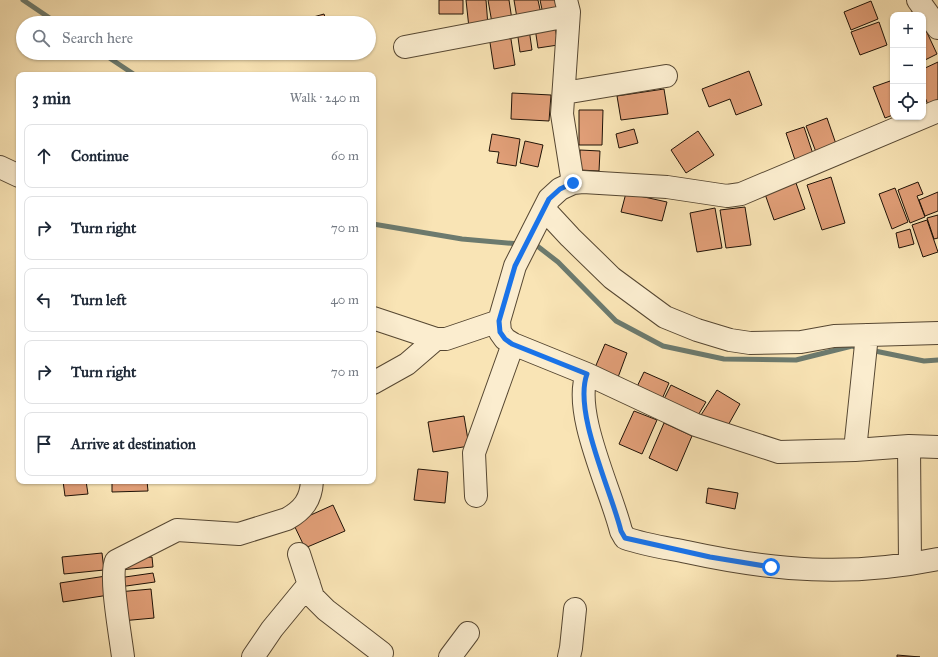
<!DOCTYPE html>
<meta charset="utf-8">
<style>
body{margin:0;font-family:"IM FELL Great Primer",serif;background:#f6f6f7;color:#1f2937}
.controls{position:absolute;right:12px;top:12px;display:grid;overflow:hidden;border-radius:8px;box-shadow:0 1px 3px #0004}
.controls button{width:36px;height:36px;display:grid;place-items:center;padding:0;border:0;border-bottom:1px solid #e0e1e3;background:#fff;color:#1f2937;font:20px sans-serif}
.stop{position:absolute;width:12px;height:12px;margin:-9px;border:3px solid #1a73e8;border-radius:50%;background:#fff}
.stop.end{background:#1a73e8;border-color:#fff;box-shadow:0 1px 4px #0008}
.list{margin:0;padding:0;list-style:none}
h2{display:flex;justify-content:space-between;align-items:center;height:52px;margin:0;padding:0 16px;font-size:17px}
h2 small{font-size:13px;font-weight:400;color:#747a83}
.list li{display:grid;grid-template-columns:26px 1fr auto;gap:12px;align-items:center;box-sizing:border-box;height:64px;margin:0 8px 8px;padding:0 8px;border:1px solid #e0e1e3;border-radius:8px}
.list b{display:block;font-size:15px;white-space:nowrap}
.list em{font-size:13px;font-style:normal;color:#747a83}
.icon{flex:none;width:22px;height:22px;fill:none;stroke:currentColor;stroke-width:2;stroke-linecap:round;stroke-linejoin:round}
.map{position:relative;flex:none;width:938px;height:657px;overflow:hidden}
.search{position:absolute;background:#fff;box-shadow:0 1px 3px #0004;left:16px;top:16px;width:360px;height:44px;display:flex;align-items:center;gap:10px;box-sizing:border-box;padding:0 14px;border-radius:22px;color:#747a83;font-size:15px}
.panel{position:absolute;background:#fff;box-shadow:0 1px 3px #0004;left:16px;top:72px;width:360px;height:412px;border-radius:8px}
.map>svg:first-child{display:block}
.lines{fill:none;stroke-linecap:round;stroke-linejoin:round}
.stream{stroke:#6c7a6e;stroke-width:5}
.building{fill:#e09e77;stroke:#201307}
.minor-casing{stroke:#564732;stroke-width:24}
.minor{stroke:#fbedcf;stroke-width:22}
.route{stroke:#1a73e8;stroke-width:5}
</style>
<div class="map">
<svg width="938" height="657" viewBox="0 0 938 657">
<rect width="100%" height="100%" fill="#f9e4b5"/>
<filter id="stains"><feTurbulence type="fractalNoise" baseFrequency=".005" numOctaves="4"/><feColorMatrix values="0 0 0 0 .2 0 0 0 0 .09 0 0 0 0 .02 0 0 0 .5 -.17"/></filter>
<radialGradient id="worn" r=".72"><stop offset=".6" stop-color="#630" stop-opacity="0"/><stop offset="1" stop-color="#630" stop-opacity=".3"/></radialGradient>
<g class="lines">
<path class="stream" d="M 23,0 L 57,23
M 102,53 L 135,75
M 373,224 L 462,239 L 520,244
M 532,245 L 536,245 L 558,262 L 616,321 L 663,346 L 724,359 L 796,360 L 852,346 L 860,348
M 870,350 L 924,361 L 938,360"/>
</g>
<path class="building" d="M 439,0 L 463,0 L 463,14 L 439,14 Z
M 466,0 L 486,0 L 488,26 L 469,28 Z
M 488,0 L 509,0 L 512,20 L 492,23 Z
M 514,0 L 538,0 L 541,14 L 517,18 Z
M 540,0 L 557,0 L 559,11 L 543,14 Z
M 871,1 L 878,19 L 851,30 L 844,12 Z
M 916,10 L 919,15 L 905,15 Z
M 324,14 L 327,23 L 300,23 L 299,21 Z
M 879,22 L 887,45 L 860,55 L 851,32 Z
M 923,24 L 937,54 L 923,61 Z
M 555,26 L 558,45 L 538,48 L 535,28 Z
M 529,29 L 532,50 L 520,52 L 517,30 Z
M 510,33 L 515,65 L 494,69 L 489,36 Z
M 938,62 L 938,101 L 928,105 L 923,92 L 923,69 Z
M 749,71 L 762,105 L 736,115 L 730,99 L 709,107 L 702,89 Z
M 893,80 L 893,115 L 885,118 L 873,87 Z
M 664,89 L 668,114 L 621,120 L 617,96 Z
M 512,93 L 551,95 L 549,121 L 511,119 Z
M 579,110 L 603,110 L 602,145 L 579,145 Z
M 827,118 L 836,144 L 816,152 L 806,126 Z
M 804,127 L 813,154 L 795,160 L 786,133 Z
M 634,129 L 638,143 L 619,148 L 616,134 Z
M 698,131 L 714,155 L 686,173 L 671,150 Z
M 492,134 L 520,139 L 516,166 L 497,163 L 499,152 L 489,151 Z
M 525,141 L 543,145 L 538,167 L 520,163 Z
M 580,150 L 600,151 L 599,171 L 580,170 Z
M 831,177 L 845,223 L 822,230 L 807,185 Z
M 918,182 L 923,194 L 917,196 L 925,217 L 910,223 L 898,190 Z
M 796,183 L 805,209 L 774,220 L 765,194 Z
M 895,188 L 908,222 L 892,229 L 879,194 Z
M 938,192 L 938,211 L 925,216 L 919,200 Z
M 626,193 L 667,202 L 662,221 L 621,212 Z
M 745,207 L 751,245 L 726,248 L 720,210 Z
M 715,208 L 722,248 L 697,252 L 690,213 Z
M 938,215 L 938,238 L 934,239 L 927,218 Z
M 927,220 L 938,252 L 923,257 L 912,225 Z
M 910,229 L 914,244 L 899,248 L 896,233 Z
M 605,344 L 627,353 L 617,380 L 594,370 Z
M 644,372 L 669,383 L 659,406 L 634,393 Z
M 671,385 L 706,402 L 694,422 L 661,405 Z
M 717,390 L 740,404 L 726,429 L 701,415 Z
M 634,411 L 657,420 L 642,454 L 619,444 Z
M 464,416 L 469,446 L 433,452 L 428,422 Z
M 664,423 L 692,436 L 677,471 L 649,458 Z
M 418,469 L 448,472 L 445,503 L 414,500 Z
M 63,481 L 86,481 L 88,494 L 65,496 Z
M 112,481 L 147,481 L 148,491 L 112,492 Z
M 708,488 L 738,493 L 735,509 L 706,503 Z
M 333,505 L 345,531 L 305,548 L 293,523 Z
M 102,553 L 104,570 L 64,574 L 62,557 Z
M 152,557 L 153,567 L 119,570 L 117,560 Z
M 153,573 L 155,582 L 119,587 L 118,578 Z
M 106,576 L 109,595 L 63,602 L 60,583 Z
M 151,589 L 154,618 L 121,621 L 118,592 Z
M 897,655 L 920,657 L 897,657 Z"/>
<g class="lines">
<g class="minor-casing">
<path id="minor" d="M 566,0 L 569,12 L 562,114 L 573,183
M 918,0 L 938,28
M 405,47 L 568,16
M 564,93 L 666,76
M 938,111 L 741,194 L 727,196 L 667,187 L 583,182 L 573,183 L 560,189 L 549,199 L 515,266 L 499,321 L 500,332 L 505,339 L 513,344 L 587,374 C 572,412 611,490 621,531 L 625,538 C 645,545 667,548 687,552 C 774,571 850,577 938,559
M 0,167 L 19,176
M 544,209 L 570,237 L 612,278 L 665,317 L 697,330 L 730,340 L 750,343 L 801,342 L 834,336 L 938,333
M 373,318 L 436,339 L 446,339 L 499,321
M 587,374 L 696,425 L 779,452 L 855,450 L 909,446 L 938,447
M 373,383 L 407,364 L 436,339
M 909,446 L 910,564
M 855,450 L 867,335
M 476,496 L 474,453 L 513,344
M 299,554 L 313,597 L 326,610 L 382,653 L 380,657
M 123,657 C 121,639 109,574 116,561 L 177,530 L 239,534 L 287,519 C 303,510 311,500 312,481
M 253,657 L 272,629 L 309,584
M 450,657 L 468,633
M 569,657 L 571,648 L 575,609"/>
</g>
<use href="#minor" class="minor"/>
</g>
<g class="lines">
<path class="route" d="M 573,183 L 560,189 L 549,199 L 515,266 L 499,321 L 500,332 L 505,339 L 512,344 L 587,374 C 573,412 611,490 621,531 L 625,538 L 710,557 L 771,567"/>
</g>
<rect width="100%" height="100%" filter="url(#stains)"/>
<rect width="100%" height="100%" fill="url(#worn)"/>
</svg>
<div class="controls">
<button>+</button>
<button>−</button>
<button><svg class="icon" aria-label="locate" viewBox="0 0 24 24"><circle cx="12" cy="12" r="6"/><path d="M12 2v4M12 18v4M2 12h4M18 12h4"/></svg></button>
</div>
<div class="stop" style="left:771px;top:567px"></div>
<div class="stop end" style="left:573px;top:183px"></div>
<div class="search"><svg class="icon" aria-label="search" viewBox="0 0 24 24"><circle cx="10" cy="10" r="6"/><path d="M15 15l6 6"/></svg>Search here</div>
<section class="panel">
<h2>3 min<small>Walk · 240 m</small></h2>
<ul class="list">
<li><svg class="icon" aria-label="ahead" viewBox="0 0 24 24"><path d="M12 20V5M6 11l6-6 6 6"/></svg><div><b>Continue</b></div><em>60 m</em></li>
<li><svg class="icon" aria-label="right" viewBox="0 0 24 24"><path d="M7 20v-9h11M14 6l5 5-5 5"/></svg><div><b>Turn right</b></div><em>70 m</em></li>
<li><svg class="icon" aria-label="left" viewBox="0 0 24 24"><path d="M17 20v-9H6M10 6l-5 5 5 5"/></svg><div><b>Turn left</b></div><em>40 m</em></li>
<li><svg class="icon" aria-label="right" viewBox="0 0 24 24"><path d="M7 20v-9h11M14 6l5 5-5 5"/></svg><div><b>Turn right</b></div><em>70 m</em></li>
<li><svg class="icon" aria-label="arrive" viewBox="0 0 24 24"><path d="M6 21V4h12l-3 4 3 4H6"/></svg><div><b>Arrive at destination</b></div></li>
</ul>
</section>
</div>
